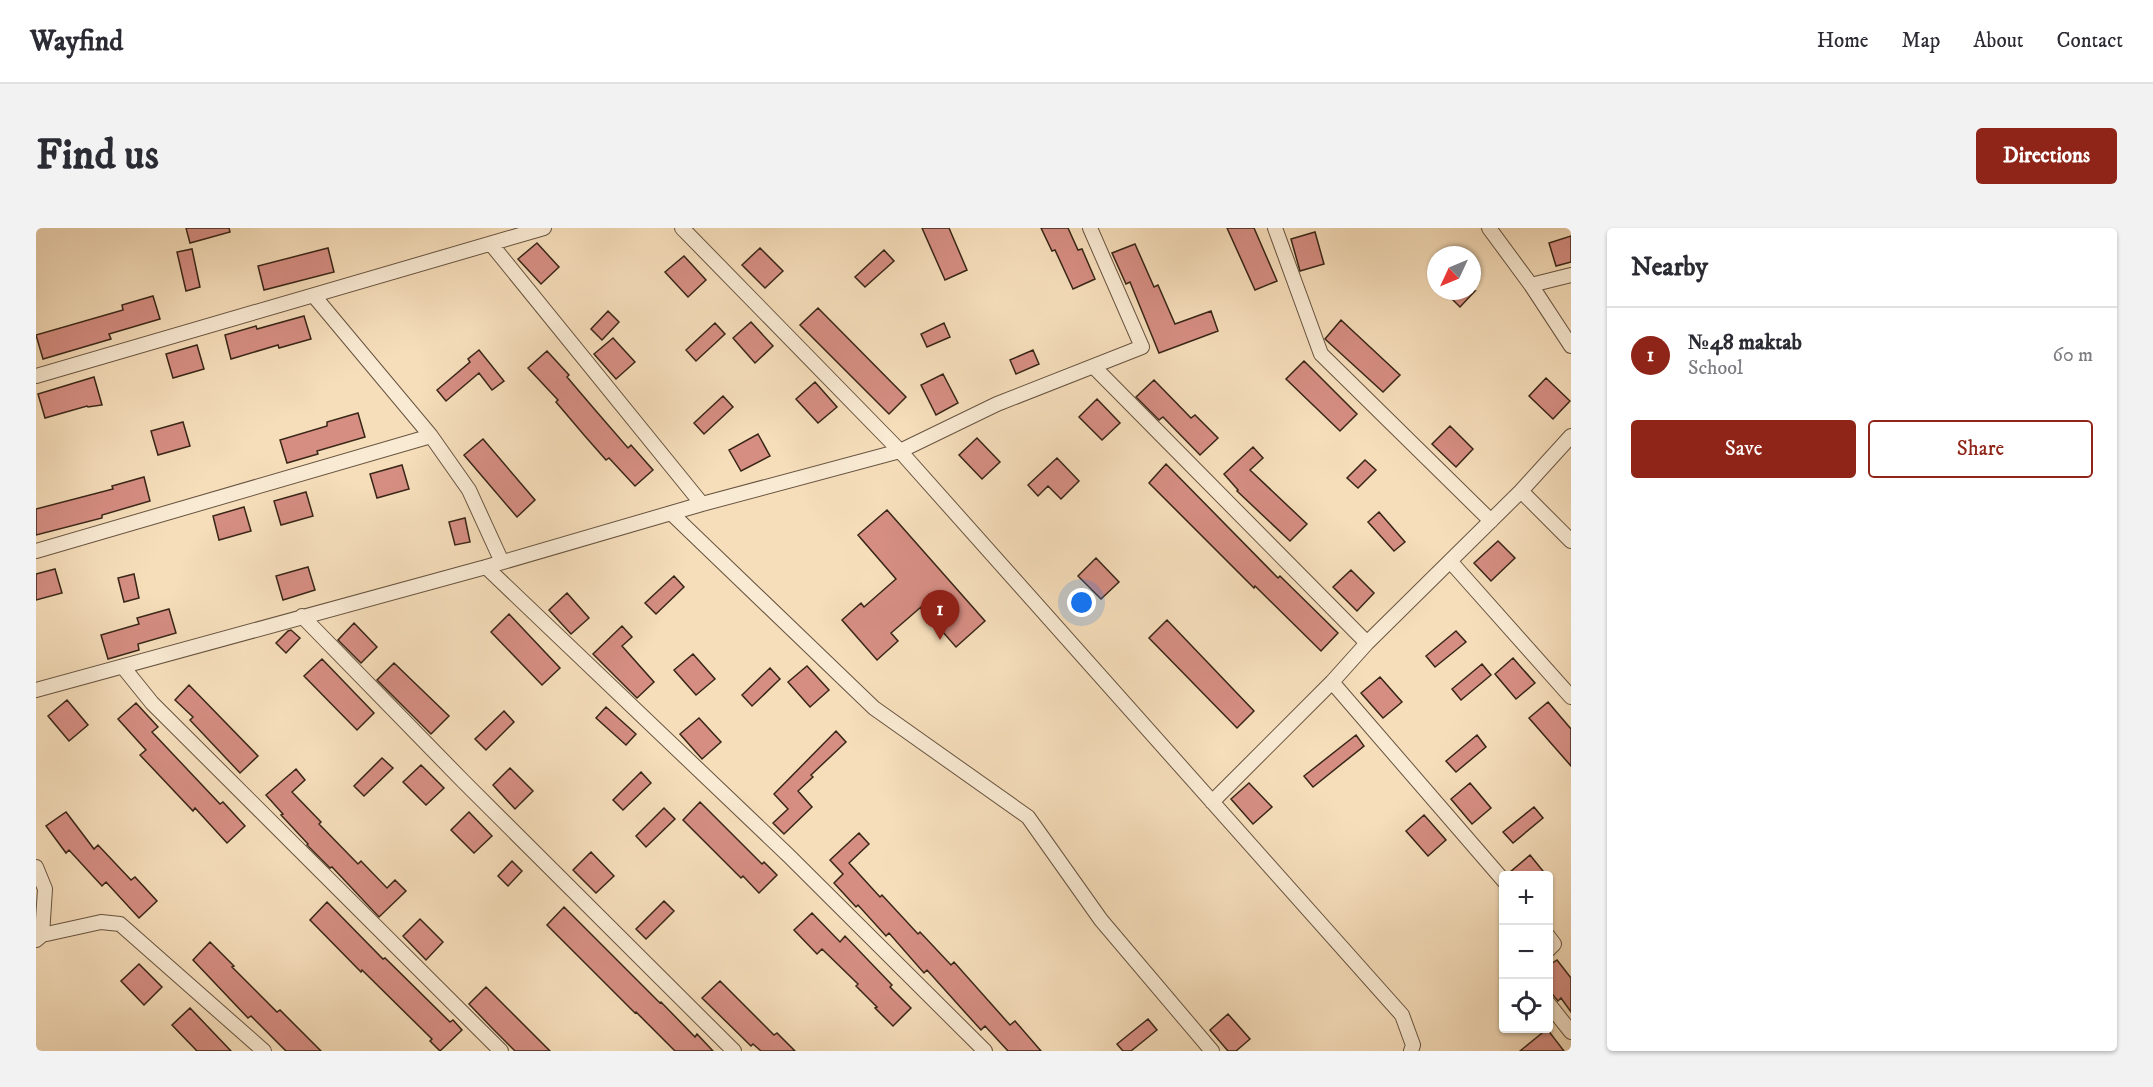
<!DOCTYPE html>
<meta charset="utf-8">
<style>
body{margin:0;font-family:"IM FELL DW Pica",serif;background:#f2f2f3;color:#2b2b33}
.controls{position:absolute;right:18px;bottom:18px;display:grid;overflow:hidden;border-radius:6px;box-shadow:0 2px 4px #0004}
.controls button{width:54px;height:54px;display:grid;place-items:center;padding:0;border:0;border-bottom:2px solid #e1e1e2;background:#fff;color:#2b2b33;font:30px sans-serif}
.compass{position:absolute;left:1391px;top:18px;width:54px;height:54px;border-radius:50%;background:#fff;box-shadow:0 2px 4px #0004;rotate:226deg}
.you{position:absolute;left:1046px;top:375px;width:21px;height:21px;margin:-15px;border:4px solid #fff;border-radius:50%;background:#1a73e8;box-shadow:0 0 0 9px #1a73e833}
.badge{display:grid;place-items:center;width:39px;height:39px;border-radius:50%;background:#8f2418;color:#fff;font-size:20px;font-weight:700}
.pin{position:absolute;translate:-50% -50px;filter:drop-shadow(0 2px 3px #0008)}
.pin::after{content:'';position:absolute;top:32px;width:21px;height:18px;background:inherit;clip-path:polygon(0 0,100% 0,50% 100%)}
.list{margin:0;padding:0;list-style:none}
h2{display:flex;justify-content:space-between;align-items:center;height:78px;margin:0;padding:0 24px;font-size:26px}
h2 small{font-size:20px;font-weight:400;color:#7c7c81}
.list li{display:grid;grid-template-columns:39px 1fr auto;gap:18px;align-items:center;box-sizing:border-box;height:96px;padding:0 24px;border-top:2px solid #e1e1e2}
.list b{display:block;font-size:22px;white-space:nowrap}
.list p{margin:0;font-size:20px;white-space:nowrap;color:#7c7c81}
.list em{font-size:20px;font-style:normal;color:#7c7c81}
.actions{display:flex;gap:12px;padding:18px 24px}
.actions a{flex:1;padding:14px 0;border:2px solid #8f2418;border-radius:6px;text-align:center;font-size:21px;color:#8f2418}
.actions .main{background:#8f2418;color:#fff}
.icon{flex:none;width:33px;height:33px;fill:none;stroke:currentColor;stroke-width:2;stroke-linecap:round;stroke-linejoin:round}
.map{position:relative;flex:none;width:1535px;height:823px;overflow:hidden;border-radius:6px}
header{display:flex;align-items:center;gap:36px;box-sizing:border-box;height:84px;padding:0 30px;background:#fff;border-bottom:2px solid #e1e1e2}
header strong{font-size:28px}
nav{display:flex;gap:33px;margin-inline-start:auto;font-size:21px}
.intro{display:flex;align-items:center;justify-content:space-between;box-sizing:border-box;height:144px;padding:0 36px}
h1{margin:0;font-size:42px}
.button{padding:15px 27px;border-radius:6px;background:#8f2418;color:#fff;font-size:21px;font-weight:700}
main{display:flex;gap:36px;padding:0 36px}
aside{flex:1;background:#fff;border-radius:6px;box-shadow:0 2px 4px #0004}
.map>svg:first-child{display:block}
.building{fill:#d68e83;stroke:#382617;stroke-width:1.5}
.lines{fill:none;stroke-linecap:round;stroke-linejoin:round}
.street-casing{stroke:#685440;stroke-width:16}
.street{stroke:#f9ead3;stroke-width:14}
</style>
<header>
<strong>Wayfind</strong>
<nav><a>Home</a><a>Map</a><a>About</a><a>Contact</a></nav>
</header>
<div class="intro"><h1>Find us</h1><a class="button">Directions</a></div>
<main>
<div class="map">
<svg width="1535" height="823" viewBox="0 0 1535 823">
<rect width="100%" height="100%" fill="#f6debb"/>
<filter id="stains"><feTurbulence type="fractalNoise" baseFrequency=".00333" numOctaves="4"/><feColorMatrix values="0 0 0 0 .2 0 0 0 0 .09 0 0 0 0 .02 0 0 0 .5 -.17"/></filter>
<radialGradient id="worn" r=".72"><stop offset=".6" stop-color="#630" stop-opacity="0"/><stop offset="1" stop-color="#630" stop-opacity=".3"/></radialGradient>
<path class="building" d="M 150,0 L 193,0 L 194,4 L 154,15 Z
M 886,0 L 913,0 L 931,42 L 909,52 Z
M 1005,0 L 1032,0 L 1042,22 L 1046,21 L 1059,51 L 1037,61 L 1019,22 L 1016,23 Z
M 1191,0 L 1218,0 L 1241,53 L 1219,62 Z
M 1279,4 L 1288,36 L 1264,43 L 1255,11 Z
M 1535,8 L 1535,34 L 1520,38 L 1513,15 Z
M 501,15 L 523,39 L 505,56 L 482,31 Z
M 1099,16 L 1118,59 L 1122,57 L 1139,96 L 1175,83 L 1182,103 L 1123,125 L 1094,54 L 1090,56 L 1076,25 Z
M 292,20 L 298,44 L 228,62 L 222,38 Z
M 724,20 L 747,43 L 729,60 L 706,37 Z
M 156,21 L 164,59 L 150,63 L 141,24 Z
M 848,22 L 858,33 L 829,59 L 819,49 Z
M 648,28 L 670,52 L 652,69 L 629,44 Z
M 1408,63 L 1439,63 L 1424,79 Z
M 117,68 L 124,91 L 73,106 L 75,111 L 7,131 L 0,107 L 87,82 L 86,77 Z
M 782,80 L 870,169 L 853,186 L 764,97 Z
M 572,83 L 583,94 L 566,112 L 555,101 Z
M 268,88 L 275,111 L 243,120 L 242,117 L 195,131 L 189,107 L 220,98 L 221,101 Z
M 1305,92 L 1364,147 L 1347,164 L 1289,111 Z
M 715,94 L 737,118 L 719,135 L 697,110 Z
M 679,95 L 689,106 L 660,133 L 650,122 Z
M 908,95 L 914,109 L 891,119 L 885,106 Z
M 577,110 L 599,134 L 580,151 L 558,126 Z
M 161,117 L 168,141 L 137,150 L 130,126 Z
M 443,122 L 468,153 L 456,162 L 443,145 L 410,173 L 401,162 L 434,134 L 432,131 Z
M 997,122 L 1003,136 L 980,146 L 974,132 Z
M 511,123 L 533,147 L 531,149 L 560,183 L 592,220 L 595,217 L 617,242 L 599,258 L 573,230 L 570,232 L 548,207 L 520,174 L 522,172 L 492,140 Z
M 1268,133 L 1321,186 L 1304,203 L 1250,151 Z
M 907,146 L 922,175 L 900,187 L 885,157 Z
M 58,149 L 66,177 L 52,179 L 51,178 L 9,190 L 2,166 Z
M 1510,150 L 1534,173 L 1517,191 L 1493,168 Z
M 1118,152 L 1155,190 L 1159,187 L 1182,210 L 1164,227 L 1127,189 L 1123,192 L 1100,169 Z
M 779,154 L 801,179 L 782,195 L 760,171 Z
M 687,168 L 697,179 L 668,206 L 658,195 Z
M 1061,171 L 1084,195 L 1066,212 L 1043,189 Z
M 322,185 L 329,209 L 281,223 L 282,226 L 251,235 L 244,212 L 291,198 L 291,194 Z
M 147,194 L 154,218 L 122,227 L 115,203 Z
M 1414,198 L 1437,221 L 1420,239 L 1396,216 Z
M 722,206 L 734,228 L 705,243 L 693,222 Z
M 941,210 L 964,234 L 946,251 L 923,227 Z
M 447,211 L 499,272 L 481,289 L 428,227 Z
M 1217,219 L 1227,230 L 1214,242 L 1271,296 L 1254,313 L 1201,263 L 1202,262 L 1188,246 Z
M 1021,230 L 1043,253 L 1025,271 L 1012,258 L 1002,268 L 992,257 Z
M 1329,232 L 1340,242 L 1322,260 L 1311,250 Z
M 1130,236 L 1242,350 L 1244,348 L 1302,405 L 1285,423 L 1219,358 L 1218,360 L 1113,255 Z
M 366,237 L 373,261 L 341,270 L 334,246 Z
M 108,249 L 114,273 L 66,287 L 66,290 L 0,307 L 0,281 L 77,261 L 76,258 Z
M 270,264 L 277,288 L 245,297 L 238,273 Z
M 208,279 L 215,303 L 183,312 L 177,288 Z
M 851,282 L 949,393 L 920,419 L 885,379 L 855,405 L 862,413 L 841,432 L 806,392 L 825,375 L 828,379 L 860,351 L 822,307 Z
M 1343,284 L 1369,314 L 1358,323 L 1332,294 Z
M 429,290 L 434,314 L 419,317 L 413,294 Z
M 1462,313 L 1479,330 L 1455,353 L 1438,335 Z
M 1060,330 L 1083,354 L 1065,371 L 1042,348 Z
M 272,339 L 279,362 L 247,372 L 240,348 Z
M 19,341 L 26,365 L 0,372 L 0,346 Z
M 1315,342 L 1338,365 L 1321,383 L 1297,359 Z
M 98,346 L 103,370 L 88,374 L 82,350 Z
M 638,348 L 648,359 L 620,386 L 609,375 Z
M 531,365 L 553,390 L 535,406 L 513,382 Z
M 133,381 L 140,405 L 102,416 L 103,422 L 72,431 L 65,407 L 103,396 L 101,390 Z
M 473,386 L 524,440 L 506,457 L 455,404 Z
M 1131,392 L 1218,483 L 1201,500 L 1113,410 Z
M 318,395 L 341,419 L 325,435 L 302,412 Z
M 586,398 L 596,409 L 586,418 L 618,454 L 601,470 L 557,426 Z
M 255,402 L 264,410 L 250,425 L 240,415 L 252,403 Z
M 1420,403 L 1430,414 L 1399,439 L 1390,428 Z
M 657,426 L 679,451 L 660,467 L 638,442 Z
M 1477,430 L 1499,455 L 1480,471 L 1459,446 Z
M 286,431 L 338,485 L 321,502 L 268,448 Z
M 358,435 L 413,488 L 395,506 L 341,452 Z
M 1446,436 L 1455,447 L 1425,472 L 1416,461 Z
M 771,438 L 793,462 L 774,479 L 752,454 Z
M 734,440 L 744,451 L 716,478 L 706,467 Z
M 1344,449 L 1366,474 L 1347,490 L 1325,465 Z
M 153,457 L 222,528 L 204,545 L 154,492 L 157,489 L 139,472 Z
M 31,472 L 52,497 L 33,513 L 12,488 Z
M 1512,474 L 1535,501 L 1535,538 L 1493,490 Z
M 100,475 L 122,499 L 116,504 L 184,576 L 187,574 L 209,598 L 191,615 L 159,580 L 157,583 L 104,527 L 110,522 L 82,491 Z
M 570,479 L 600,506 L 590,517 L 560,490 Z
M 468,483 L 478,494 L 450,522 L 439,511 Z
M 663,490 L 685,514 L 666,531 L 644,506 Z
M 800,503 L 810,514 L 775,547 L 777,549 L 762,563 L 776,579 L 748,606 L 737,595 L 752,581 L 738,566 Z
M 1320,507 L 1328,518 L 1277,559 L 1268,548 Z
M 1441,507 L 1450,519 L 1420,544 L 1410,533 Z
M 346,530 L 357,540 L 328,568 L 318,558 Z
M 385,537 L 408,560 L 390,577 L 367,554 Z
M 474,540 L 497,563 L 479,581 L 457,557 Z
M 260,541 L 269,552 L 256,564 L 285,594 L 283,596 L 322,636 L 325,633 L 351,660 L 359,652 L 370,663 L 343,689 L 296,639 L 294,640 L 271,617 L 272,616 L 245,587 L 247,586 L 230,567 Z
M 605,544 L 615,555 L 587,582 L 577,572 Z
M 1213,555 L 1236,579 L 1217,596 L 1195,571 Z
M 1434,555 L 1455,580 L 1436,596 L 1415,571 Z
M 664,574 L 726,636 L 728,634 L 741,647 L 723,665 L 707,648 L 705,650 L 647,592 Z
M 1498,579 L 1507,590 L 1477,615 L 1467,604 Z
M 628,580 L 639,591 L 610,619 L 600,608 Z
M 30,584 L 58,621 L 62,617 L 95,652 L 99,649 L 121,673 L 103,690 L 70,654 L 66,658 L 33,622 L 30,625 L 10,598 Z
M 433,584 L 456,608 L 438,625 L 415,602 Z
M 1388,587 L 1410,612 L 1392,628 L 1370,603 Z
M 823,605 L 833,616 L 813,635 L 844,669 L 846,667 L 882,706 L 884,704 L 915,737 L 918,734 L 974,797 L 979,793 L 1005,823 L 972,823 L 949,798 L 945,802 L 891,742 L 888,745 L 853,705 L 850,708 L 822,677 L 820,679 L 798,655 L 807,646 L 794,632 Z
M 555,624 L 578,648 L 560,665 L 537,642 Z
M 1494,627 L 1511,648 L 1475,648 L 1473,645 Z
M 476,633 L 486,643 L 472,658 L 462,648 Z
M 628,673 L 638,683 L 610,711 L 600,701 Z
M 291,674 L 347,731 L 349,730 L 414,794 L 417,792 L 426,802 L 404,823 L 394,813 L 396,811 L 326,742 L 325,744 L 274,692 Z
M 528,679 L 624,775 L 625,774 L 659,809 L 661,806 L 677,823 L 639,823 L 600,784 L 599,785 L 511,697 Z
M 776,685 L 804,714 L 809,708 L 856,757 L 854,759 L 875,780 L 857,798 L 839,780 L 841,779 L 820,758 L 822,756 L 786,721 L 781,726 L 758,702 Z
M 384,691 L 407,714 L 390,732 L 367,708 Z
M 174,714 L 198,738 L 196,739 L 241,784 L 244,782 L 285,823 L 250,823 L 215,788 L 212,790 L 157,732 Z
M 1521,732 L 1535,750 L 1535,784 L 1525,770 L 1522,773 L 1512,761 L 1512,738 Z
M 103,736 L 126,759 L 108,777 L 85,753 Z
M 684,753 L 738,807 L 741,805 L 759,823 L 725,823 L 717,816 L 715,818 L 666,770 Z
M 450,759 L 514,823 L 479,823 L 456,800 L 433,776 Z
M 154,780 L 195,823 L 161,823 L 136,797 Z
M 1192,786 L 1214,811 L 1200,823 L 1192,823 L 1174,802 Z
M 1112,791 L 1121,802 L 1095,823 L 1087,823 L 1081,816 Z
M 1511,801 L 1528,823 L 1484,823 Z"/>
<g class="lines">
<g class="street-casing">
<path id="street" d="M 646,0 L 864,223 L 1366,787 L 1377,817 L 1375,823
M 1239,0 L 1285,126 L 1455,293
M 1453,0 L 1495,57 L 1535,118
M 455,16 L 666,276
M 1495,57 L 1535,47
M 278,68 L 395,208 L 433,262 L 466,334
M 1058,139 L 1331,415
M 0,148 L 508,0
M 1485,263 L 1535,313
M 635,285 L 838,480 L 992,589 L 1065,692 L 1176,823
M 0,323 L 395,208
M 1414,333 L 1535,469
M 450,339 L 753,628 L 949,823
M 266,388 L 427,553 L 698,823
M 87,439 L 116,475 L 465,823
M 1296,454 L 1468,653
M 0,462 L 450,339 L 666,276 L 864,223 L 961,176 L 1106,119 L 1054,0
M 1176,574 L 1296,454 L 1331,415 L 1485,263 L 1535,208
M 0,639 L 9,661 L 6,707
M 1512,708 L 1518,716 L 1512,722
M 0,712 L 6,707 L 65,694 L 84,696 L 228,823
M 1512,775 L 1535,804"/>
</g>
<use href="#street" class="street"/>
</g>
<rect width="100%" height="100%" filter="url(#stains)"/>
<rect width="100%" height="100%" fill="url(#worn)"/>
</svg>
<div class="controls">
<button>+</button>
<button>−</button>
<button><svg class="icon" aria-label="locate" viewBox="0 0 24 24"><circle cx="12" cy="12" r="6"/><path d="M12 2v4M12 18v4M2 12h4M18 12h4"/></svg></button>
</div>
<svg class="compass" viewBox="-18 -18 36 36"><path d="M0-13l5 13h-10z" fill="#e53935"/><path d="M0 13l5-13h-10z" fill="#7c7c81"/></svg>
<div class="you"></div>
<div class="pin badge" style="left:904px;top:412px">1</div>
</div>
<aside>
<h2>Nearby<small></small></h2>
<ul class="list">
<li><span class="badge">1</span><div><b>№48 maktab</b><p>School</p></div><em>60 m</em></li>
</ul>
<div class="actions"><a class="main">Save</a><a>Share</a></div>
</aside>
</main>
